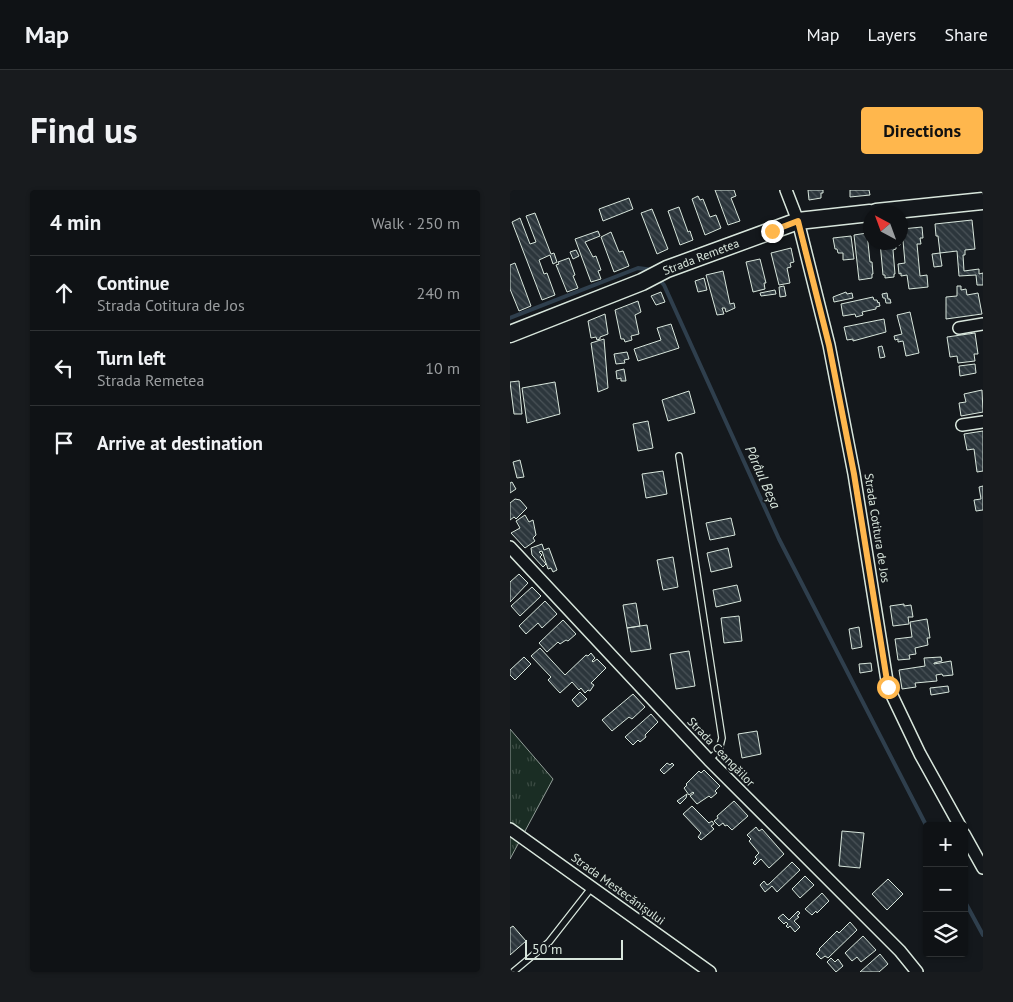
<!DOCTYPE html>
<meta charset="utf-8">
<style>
body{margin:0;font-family:"PT Sans",sans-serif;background:#181b1e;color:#f1f3f6}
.controls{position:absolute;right:15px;bottom:15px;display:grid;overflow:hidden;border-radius:5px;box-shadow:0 1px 4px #0004}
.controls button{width:45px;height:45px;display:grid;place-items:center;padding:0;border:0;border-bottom:1px solid #2f3234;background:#0f1215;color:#f1f3f6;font:25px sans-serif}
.compass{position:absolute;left:353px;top:15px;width:45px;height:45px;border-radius:50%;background:#0f1215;box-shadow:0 1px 4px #0004;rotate:319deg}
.scale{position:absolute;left:15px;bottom:12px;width:98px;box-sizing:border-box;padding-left:5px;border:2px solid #d8e6dc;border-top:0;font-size:14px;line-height:18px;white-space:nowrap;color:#d8e6dc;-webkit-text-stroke:4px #14181c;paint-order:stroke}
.stop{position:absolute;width:15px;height:15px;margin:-11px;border:4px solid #ffb74d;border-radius:50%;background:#fff}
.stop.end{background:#ffb74d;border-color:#fff;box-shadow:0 1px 5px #0008}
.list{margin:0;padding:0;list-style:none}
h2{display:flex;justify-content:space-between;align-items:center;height:65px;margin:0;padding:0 20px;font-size:21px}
h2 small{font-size:16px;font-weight:400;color:#9b9ea0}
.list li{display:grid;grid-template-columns:32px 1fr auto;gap:15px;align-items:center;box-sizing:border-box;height:75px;padding:0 20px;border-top:1px solid #2f3234}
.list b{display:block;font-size:19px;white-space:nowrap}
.list p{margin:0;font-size:16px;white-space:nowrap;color:#9b9ea0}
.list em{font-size:16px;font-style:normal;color:#9b9ea0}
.icon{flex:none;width:28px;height:28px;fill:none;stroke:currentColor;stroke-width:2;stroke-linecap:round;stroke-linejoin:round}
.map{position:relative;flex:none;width:473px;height:782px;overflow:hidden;border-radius:5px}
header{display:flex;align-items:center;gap:30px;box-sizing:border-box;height:70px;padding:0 25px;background:#0f1215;border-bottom:1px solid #2f3234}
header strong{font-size:24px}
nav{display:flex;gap:28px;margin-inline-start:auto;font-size:18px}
.intro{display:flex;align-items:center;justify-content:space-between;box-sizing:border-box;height:120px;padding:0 30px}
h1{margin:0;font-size:35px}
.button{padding:12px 22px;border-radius:5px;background:#ffb74d;color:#111;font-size:18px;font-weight:700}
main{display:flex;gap:30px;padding:0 30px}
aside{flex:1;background:#0f1215;border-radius:5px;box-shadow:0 1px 4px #0004}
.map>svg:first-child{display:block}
.grass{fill:url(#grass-tufts);stroke:#939e99}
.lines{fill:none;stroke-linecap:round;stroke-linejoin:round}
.stream{stroke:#2f3f4d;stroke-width:4}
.building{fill:url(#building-back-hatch);stroke:#d8e6dc}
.lane-casing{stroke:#d8e6dc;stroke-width:8}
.street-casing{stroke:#d8e6dc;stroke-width:14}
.secondary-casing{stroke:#d8e6dc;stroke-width:19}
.lane{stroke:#14181c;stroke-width:5.5}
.street{stroke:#14181c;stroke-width:11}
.secondary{stroke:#14181c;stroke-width:16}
.route{stroke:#ffb74d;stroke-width:6}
.labels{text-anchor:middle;stroke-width:4;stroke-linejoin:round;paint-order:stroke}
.street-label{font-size:12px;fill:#d8e6dc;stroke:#14181c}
.water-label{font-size:14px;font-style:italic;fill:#d8e6dc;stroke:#14181c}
</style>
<header>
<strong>Map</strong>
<nav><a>Map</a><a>Layers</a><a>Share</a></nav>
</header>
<div class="intro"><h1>Find us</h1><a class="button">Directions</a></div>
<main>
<aside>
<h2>4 min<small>Walk · 250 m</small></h2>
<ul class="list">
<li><svg class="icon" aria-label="ahead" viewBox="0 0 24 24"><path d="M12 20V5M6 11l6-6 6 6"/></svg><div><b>Continue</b><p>Strada Cotitura de Jos</p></div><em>240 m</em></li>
<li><svg class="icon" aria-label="left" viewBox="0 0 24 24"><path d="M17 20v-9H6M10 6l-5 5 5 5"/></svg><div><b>Turn left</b><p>Strada Remetea</p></div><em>10 m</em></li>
<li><svg class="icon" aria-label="arrive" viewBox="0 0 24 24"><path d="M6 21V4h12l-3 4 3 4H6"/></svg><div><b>Arrive at destination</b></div></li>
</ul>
</aside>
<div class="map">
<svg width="473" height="782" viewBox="0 0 473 782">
<defs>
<pattern id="grass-tufts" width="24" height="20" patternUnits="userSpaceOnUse" patternTransform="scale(1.25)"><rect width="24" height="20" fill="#1a2d24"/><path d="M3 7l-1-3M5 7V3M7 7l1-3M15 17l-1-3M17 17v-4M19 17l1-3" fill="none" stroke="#3b4b43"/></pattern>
<pattern id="building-back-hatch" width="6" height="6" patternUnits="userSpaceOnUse" patternTransform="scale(1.25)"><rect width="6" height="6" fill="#2c363c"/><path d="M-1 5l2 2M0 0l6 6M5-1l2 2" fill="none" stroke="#4a5358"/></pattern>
</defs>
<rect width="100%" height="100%" fill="#14181c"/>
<path class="grass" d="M 0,539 L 43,589 L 0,669 Z"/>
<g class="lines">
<path class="stream" d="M 148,88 L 154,95 L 269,349 L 417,637
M 0,128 L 128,78 L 143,80
M 454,710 L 473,745"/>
</g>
<path class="building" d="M 205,0 L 224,0 L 226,6 L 221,8 L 230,31 L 218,35 Z
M 298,0 L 313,0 L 313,3 L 311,3 L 311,8 L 299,10 Z
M 340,0 L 359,0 L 360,5 L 340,7 Z
M 188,6 L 190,10 L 193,9 L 200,27 L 206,25 L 211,38 L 195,45 L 182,9 Z
M 119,8 L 123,19 L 93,31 L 89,19 Z
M 169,17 L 178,42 L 180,41 L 183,50 L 170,55 L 158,21 Z
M 142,19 L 158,59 L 147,64 L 131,23 Z
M 25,23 L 41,64 L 44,63 L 47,72 L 43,74 L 40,65 L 29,70 L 34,84 L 37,83 L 45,105 L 32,110 L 2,32 L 10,28 L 20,54 L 26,52 L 16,26 Z
M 462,30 L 465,59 L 455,60 L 455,65 L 453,65 L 454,81 L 469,79 L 469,84 L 473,83 L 473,95 L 467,95 L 466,85 L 449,86 L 447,61 L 430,63 L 428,46 L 426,46 L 425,34 Z
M 412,37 L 413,48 L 410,48 L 411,54 L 407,54 L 410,86 L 417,85 L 418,97 L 399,99 L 397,85 L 391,86 L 391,83 L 389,84 L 388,74 L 395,73 L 392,39 Z
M 88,41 L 90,46 L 75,52 L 83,67 L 86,66 L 91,80 L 88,81 L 91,89 L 81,92 L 65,49 Z
M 101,42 L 109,62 L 113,61 L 119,76 L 104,82 L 91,47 Z
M 357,43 L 360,72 L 362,72 L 363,84 L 362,84 L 362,88 L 349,90 L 344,45 Z
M 341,46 L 344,69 L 333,70 L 333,63 L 328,63 L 327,59 L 325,59 L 323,48 Z
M 370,52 L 390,52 L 390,55 L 386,55 L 386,59 L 383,60 L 385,84 L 384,84 L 384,87 L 375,88 L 375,85 L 373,85 Z
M 281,58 L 284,72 L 280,73 L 281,77 L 277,78 L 280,93 L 269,95 L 261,63 Z
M 66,60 L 69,66 L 63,69 L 60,62 Z
M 430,63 L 432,76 L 424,77 L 422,64 Z
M 59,68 L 65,85 L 63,86 L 68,98 L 57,102 L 46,75 L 49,74 L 48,72 Z
M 250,69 L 256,93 L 254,93 L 255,99 L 243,102 L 236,72 Z
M 5,73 L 21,116 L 9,121 L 0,99 L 0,75 Z
M 213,81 L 220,114 L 224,113 L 225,118 L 216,122 L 215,118 L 212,118 L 214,124 L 207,125 L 196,85 Z
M 194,88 L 197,100 L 188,102 L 185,91 Z
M 274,96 L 276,106 L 270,107 L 269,97 Z
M 447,96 L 451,96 L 451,100 L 456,99 L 457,105 L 468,103 L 472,124 L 436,129 L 436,107 L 447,106 Z
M 265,100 L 266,104 L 251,106 L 250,103 Z
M 151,102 L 155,112 L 146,115 L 141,106 Z
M 336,102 L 337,104 L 342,103 L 343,108 L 324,112 L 323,107 Z
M 377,103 L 378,109 L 380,109 L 381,113 L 376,113 L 375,108 L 373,108 L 372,104 Z
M 363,107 L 364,110 L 367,110 L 368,113 L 369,112 L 370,116 L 366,117 L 366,119 L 352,122 L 353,125 L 346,127 L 345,124 L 333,126 L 331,114 Z
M 128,111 L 131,122 L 125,125 L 129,144 L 121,146 L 122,150 L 115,152 L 114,149 L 111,149 L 105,120 Z
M 400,122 L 409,163 L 396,166 L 393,151 L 388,152 L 388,149 L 385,150 L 384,146 L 392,144 L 387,125 Z
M 95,124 L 98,144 L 90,147 L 90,149 L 87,150 L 86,147 L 81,148 L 78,131 Z
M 374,129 L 376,142 L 343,151 L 343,149 L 337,150 L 334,137 Z
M 161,134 L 169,158 L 128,171 L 124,159 L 151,150 L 147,138 Z
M 465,143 L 468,164 L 464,164 L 465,171 L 448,173 L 447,166 L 440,167 L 437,147 Z
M 94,149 L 98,198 L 88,202 L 81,153 Z
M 372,156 L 375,167 L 370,168 L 368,157 Z
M 117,162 L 119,169 L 114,170 L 115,173 L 106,174 L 104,164 Z
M 465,174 L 466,183 L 450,186 L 449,176 Z
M 114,179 L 116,191 L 111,191 L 111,188 L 107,189 L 106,181 Z
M 9,191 L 12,224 L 4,224 L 0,192 Z
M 45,192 L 50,224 L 17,233 L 12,198 Z
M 472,200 L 473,222 L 451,226 L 449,213 L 456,212 L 454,204 Z
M 179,201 L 185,223 L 158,231 L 152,210 Z
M 138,231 L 143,258 L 128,261 L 123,234 Z
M 473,241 L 473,281 L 467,282 L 464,259 L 457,260 L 454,244 Z
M 10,270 L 14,287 L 7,288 L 3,272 Z
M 153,281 L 157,304 L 136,308 L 132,284 Z
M 2,292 L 6,299 L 0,303 L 0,293 Z
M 473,296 L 473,320 L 466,321 L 464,310 L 471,309 L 469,297 Z
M 5,309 L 10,310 L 17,318 L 6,329 L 4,327 L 0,330 L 0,313 Z
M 15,325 L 19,332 L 23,330 L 26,345 L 23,348 L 25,351 L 15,358 L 1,343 L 10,338 L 6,331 Z
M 221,328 L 225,345 L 200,350 L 196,333 Z
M 32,354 L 34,360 L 39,358 L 47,380 L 43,382 L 41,378 L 38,379 L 32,361 L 29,362 L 32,365 L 30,367 L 36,374 L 33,377 L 22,365 L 21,358 Z
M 218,358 L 222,377 L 201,382 L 197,363 Z
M 163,367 L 168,397 L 153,400 L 147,370 Z
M 9,384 L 18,393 L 0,412 L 0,392 Z
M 227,395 L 231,411 L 206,417 L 203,400 Z
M 22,397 L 31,406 L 10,426 L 1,416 Z
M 35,411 L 47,424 L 32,438 L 28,433 L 16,444 L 9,436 Z
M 126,413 L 130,436 L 117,438 L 113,415 Z
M 394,414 L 394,416 L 401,415 L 403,427 L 398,427 L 399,434 L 383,436 L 380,416 Z
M 229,426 L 232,451 L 214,453 L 211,428 Z
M 417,429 L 420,448 L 417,448 L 418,455 L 405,458 L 406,464 L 399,465 L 400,469 L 388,470 L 385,449 L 402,447 L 400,432 Z
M 53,430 L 66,444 L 58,451 L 56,450 L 50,454 L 48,452 L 37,462 L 29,453 Z
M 137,435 L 141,459 L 121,462 L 117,438 Z
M 349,437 L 352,457 L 342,459 L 339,439 Z
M 30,458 L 55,485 L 76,465 L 78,466 L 81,463 L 85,468 L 82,471 L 83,472 L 87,469 L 96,478 L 81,493 L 84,495 L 80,501 L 78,500 L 75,503 L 71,498 L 69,500 L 62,492 L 50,503 L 38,490 L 41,487 L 21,466 Z
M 179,461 L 185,496 L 166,499 L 160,464 Z
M 14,467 L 21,474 L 5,490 L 0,485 L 0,480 Z
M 431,467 L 432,471 L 424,473 L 424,474 L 441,471 L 443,485 L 433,486 L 432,484 L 426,485 L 427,491 L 405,493 L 406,497 L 392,499 L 389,480 L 415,476 L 414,468 Z
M 361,473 L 362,481 L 350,483 L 349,474 Z
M 438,496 L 439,502 L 421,505 L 420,498 Z
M 70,502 L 77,509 L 68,517 L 62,510 Z
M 123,504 L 135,517 L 122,529 L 119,527 L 102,541 L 92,530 Z
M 141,524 L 148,532 L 135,545 L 136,547 L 130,552 L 128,550 L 123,555 L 115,547 Z
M 247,541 L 251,564 L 232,568 L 228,544 Z
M 157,573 L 160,575 L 162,573 L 164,575 L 154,584 L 150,580 Z
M 194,580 L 210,596 L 205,601 L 207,603 L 201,608 L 199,606 L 187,614 L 180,606 L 184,603 L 183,602 L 179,605 L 174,598 L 177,595 L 176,594 L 189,581 L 191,583 Z
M 177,604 L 176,608 L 170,614 L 167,611 Z
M 224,611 L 238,626 L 222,640 L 217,635 L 215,636 L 213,633 L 209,636 L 204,631 L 208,628 L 207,626 Z
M 182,616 L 199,633 L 202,631 L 204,634 L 201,636 L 204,639 L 191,650 L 188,647 L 191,643 L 173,624 Z
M 246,637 L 249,641 L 252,639 L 274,664 L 259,678 L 251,669 L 245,675 L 243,673 L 247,669 L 245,667 L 249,663 L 239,651 L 241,649 L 237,645 Z
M 332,641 L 354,643 L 350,678 L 329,676 Z
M 282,672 L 290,680 L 267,702 L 262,696 L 255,702 L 250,695 L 254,691 L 257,695 L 259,694 Z
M 295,686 L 304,695 L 290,708 L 282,699 Z
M 378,689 L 393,704 L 377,720 L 362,704 Z
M 312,703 L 319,711 L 307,723 L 306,721 L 302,725 L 295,719 Z
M 288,721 L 290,723 L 287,726 L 289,727 L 284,731 L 290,737 L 285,742 L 280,736 L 278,738 L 276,736 L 278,734 L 276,732 L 274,734 L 268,728 L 273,724 L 279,730 Z
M 340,732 L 347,740 L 318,768 L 315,766 L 311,769 L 306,764 L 310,760 L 309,759 L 327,741 L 329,743 Z
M 3,736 L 16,751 L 0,765 L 0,738 Z
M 353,746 L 366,760 L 351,772 L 347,767 L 342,771 L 335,763 Z
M 370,764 L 378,774 L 369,782 L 350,782 Z
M 321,768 L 325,772 L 328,769 L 333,776 L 326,782 L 317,772 Z"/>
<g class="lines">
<g class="lane-casing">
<path id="lane" d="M 169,266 L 212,548 L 209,560 L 199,570
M 3,782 L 39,752 L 82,697"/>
</g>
<g class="street-casing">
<path id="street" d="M 276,0 L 288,31 L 319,155 L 344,284 L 378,497 L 410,564 L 450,636
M 449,138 L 473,134
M 452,235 L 473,232
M 0,357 L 199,570 L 390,761 L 407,782
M 0,639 L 200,782
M 454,644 L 473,678"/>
</g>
<g class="secondary-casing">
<path id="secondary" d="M 366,22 L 473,11
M 0,144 L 132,92 L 157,79 L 288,31 L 360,23"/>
</g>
<use href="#lane" class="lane"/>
<use href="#street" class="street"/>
<use href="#secondary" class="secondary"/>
</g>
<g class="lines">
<path class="route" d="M 262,41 L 288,31 L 319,155 L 344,284 L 378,497"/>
</g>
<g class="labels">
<g class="street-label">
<text transform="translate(191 67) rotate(-21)" y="4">Strada Remetea</text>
<text transform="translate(367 338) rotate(81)" y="4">Strada Cotitura de Jos</text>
<text transform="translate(211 562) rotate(46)" y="4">Strada Ceangăilor</text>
<text transform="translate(108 699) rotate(36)" y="4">Strada Mestecănișului</text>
</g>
<g class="water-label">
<text transform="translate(253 287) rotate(66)" y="5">Pârâul Beșa</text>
</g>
</g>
</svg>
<div class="controls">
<button>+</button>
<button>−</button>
<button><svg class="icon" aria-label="layers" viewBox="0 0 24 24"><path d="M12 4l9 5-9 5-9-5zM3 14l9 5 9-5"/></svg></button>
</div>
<svg class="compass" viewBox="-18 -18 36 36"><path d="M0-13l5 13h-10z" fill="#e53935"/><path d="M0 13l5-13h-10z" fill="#9b9ea0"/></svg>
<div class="scale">50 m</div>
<div class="stop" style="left:378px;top:497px"></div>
<div class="stop end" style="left:262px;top:41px"></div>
</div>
</main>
